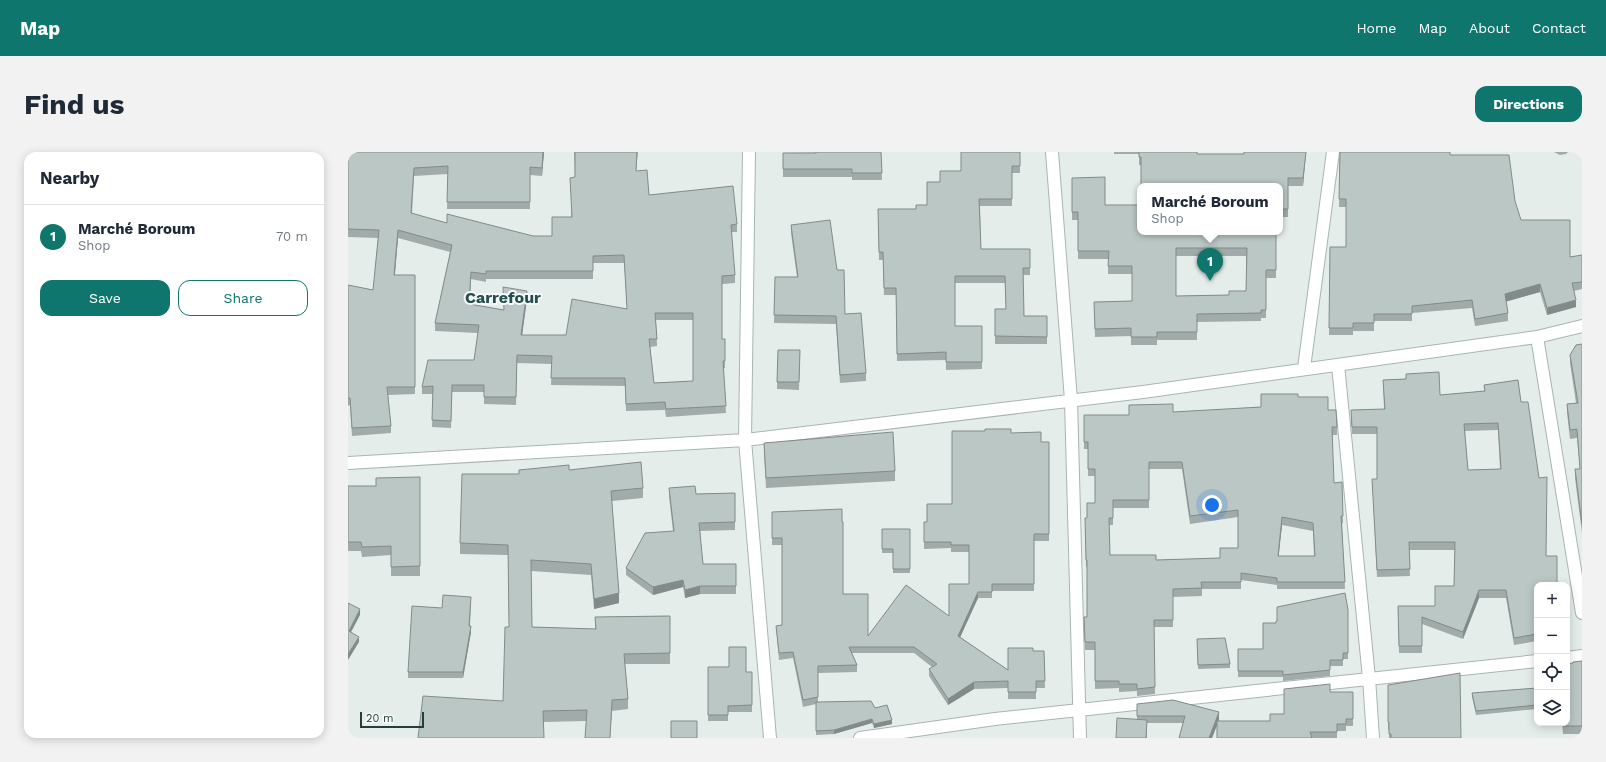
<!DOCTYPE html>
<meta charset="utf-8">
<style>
body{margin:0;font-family:"Work Sans",sans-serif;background:#f2f2f3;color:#1f2937}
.controls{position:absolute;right:12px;bottom:12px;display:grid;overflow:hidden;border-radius:8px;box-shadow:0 2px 10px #0003}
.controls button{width:36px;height:36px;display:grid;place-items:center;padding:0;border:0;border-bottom:1px solid #e0e1e3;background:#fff;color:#1f2937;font:20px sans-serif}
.scale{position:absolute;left:12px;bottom:10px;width:64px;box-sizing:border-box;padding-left:4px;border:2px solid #263d3d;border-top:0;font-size:11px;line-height:14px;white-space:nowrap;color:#263d3d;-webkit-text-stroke:3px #f5f9f8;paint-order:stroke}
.you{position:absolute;left:864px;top:353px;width:14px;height:14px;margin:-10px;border:3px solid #fff;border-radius:50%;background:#1a73e8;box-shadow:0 0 0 6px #1a73e833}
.badge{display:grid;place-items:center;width:26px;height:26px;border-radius:50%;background:#0f766e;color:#fff;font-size:13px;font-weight:700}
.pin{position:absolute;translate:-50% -33px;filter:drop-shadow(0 1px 2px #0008)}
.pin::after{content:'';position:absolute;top:21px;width:14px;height:12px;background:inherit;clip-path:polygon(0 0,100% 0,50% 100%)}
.popup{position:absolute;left:789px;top:31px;width:146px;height:52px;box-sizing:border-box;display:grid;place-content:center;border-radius:8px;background:#fff;filter:drop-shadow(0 1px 3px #0005);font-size:13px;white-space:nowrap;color:#747a83}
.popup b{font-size:15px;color:#1f2937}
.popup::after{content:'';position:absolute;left:50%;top:100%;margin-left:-8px;border:8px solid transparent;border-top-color:#fff}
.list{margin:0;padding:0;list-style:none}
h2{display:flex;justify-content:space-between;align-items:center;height:52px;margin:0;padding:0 16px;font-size:17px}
h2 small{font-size:13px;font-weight:400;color:#747a83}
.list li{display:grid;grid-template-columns:26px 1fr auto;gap:12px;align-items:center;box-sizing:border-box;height:64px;padding:0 16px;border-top:1px solid #e0e1e3}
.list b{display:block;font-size:15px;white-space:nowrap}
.list p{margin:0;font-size:13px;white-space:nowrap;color:#747a83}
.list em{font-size:13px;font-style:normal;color:#747a83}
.actions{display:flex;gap:8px;padding:12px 16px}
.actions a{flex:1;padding:9px 0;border:1px solid #0f766e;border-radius:12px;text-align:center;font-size:14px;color:#0f766e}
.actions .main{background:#0f766e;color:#fff}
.icon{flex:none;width:22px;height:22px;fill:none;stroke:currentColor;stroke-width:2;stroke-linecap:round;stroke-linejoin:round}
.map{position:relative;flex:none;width:1234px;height:586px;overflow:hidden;border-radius:12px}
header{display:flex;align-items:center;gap:24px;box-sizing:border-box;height:56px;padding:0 20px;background:#0f766e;color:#fff}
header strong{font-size:19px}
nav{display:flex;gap:22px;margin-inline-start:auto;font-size:14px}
.intro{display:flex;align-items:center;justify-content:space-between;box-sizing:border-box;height:96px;padding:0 24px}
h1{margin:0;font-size:28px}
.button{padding:10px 18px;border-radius:12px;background:#0f766e;color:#fff;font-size:14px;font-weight:700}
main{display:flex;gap:24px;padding:0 24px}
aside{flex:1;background:#fff;border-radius:12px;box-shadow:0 2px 10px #0003}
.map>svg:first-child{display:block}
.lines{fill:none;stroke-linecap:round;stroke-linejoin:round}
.minor-casing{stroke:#a8b5b3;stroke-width:14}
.minor{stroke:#fff;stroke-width:12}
.wall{fill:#a1aba9;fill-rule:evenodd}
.shaded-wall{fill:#838b8a}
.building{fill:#bbc7c5;stroke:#838b8a;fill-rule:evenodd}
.labels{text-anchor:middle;stroke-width:4;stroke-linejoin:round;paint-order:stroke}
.district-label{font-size:16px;font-weight:bold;fill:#234d4e;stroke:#f5f9f8}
</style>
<header>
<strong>Map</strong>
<nav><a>Home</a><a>Map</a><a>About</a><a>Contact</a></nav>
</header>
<div class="intro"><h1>Find us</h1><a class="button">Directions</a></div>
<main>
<aside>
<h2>Nearby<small></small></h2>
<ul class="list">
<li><span class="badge">1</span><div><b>Marché Boroum</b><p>Shop</p></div><em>70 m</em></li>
</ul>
<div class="actions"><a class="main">Save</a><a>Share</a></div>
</aside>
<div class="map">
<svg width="1234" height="586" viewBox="0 0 1234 586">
<rect width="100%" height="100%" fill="#e5edeb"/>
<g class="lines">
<g class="minor-casing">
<path id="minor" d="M 401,0 L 397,288 L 422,586
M 704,0 L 723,248 L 732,586
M 1189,185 L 1234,461
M 990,213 L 1021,526 L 1025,586
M 956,216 L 985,0
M 0,311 L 397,288 L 795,240 L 1189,185 L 1234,174
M 1219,506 L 1234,504
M 512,586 L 647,567 L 1189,509"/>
</g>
<use href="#minor" class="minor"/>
</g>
<path class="wall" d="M 0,0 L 196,0 L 194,24 L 182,23 L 182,57 L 99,57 L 100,22 L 66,24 L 64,62 L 99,71 L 185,84 L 204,84 L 223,65 L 227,25 L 226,0 L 290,0 L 288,19 L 301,43 L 389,72 L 389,80 L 383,80 L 387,123 L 387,131 L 374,132 L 374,187 L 377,187 L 377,216 L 375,216 L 378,261 L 318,265 L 317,258 L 278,259 L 277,234 L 203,233 L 204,212 L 169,211 L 168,253 L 136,252 L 136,240 L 104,240 L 103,276 L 84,275 L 85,242 L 74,242 L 74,235 L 126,208 L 130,181 L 87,179 L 87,171 L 102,100 L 50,86 L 47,123 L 67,123 L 67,242 L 40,243 L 43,274 L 43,281 L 4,284 L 2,253 L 0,254 L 0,133 L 25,138 L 30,86 L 0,85 ZM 245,111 L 276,111 L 279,156 L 218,183 L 174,183 L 179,147 L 156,158 L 122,152 L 123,127 L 138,130 L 138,127 L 245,127 ZM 308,168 L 345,168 L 345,229 L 306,231 L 302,195 L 309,194 Z
M 533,0 L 534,28 L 504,28 L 504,25 L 435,25 L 435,1 Z
M 672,0 L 672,21 L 664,21 L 664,54 L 632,54 L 633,97 L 682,97 L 682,123 L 675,123 L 676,164 L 699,164 L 699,192 L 647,192 L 647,157 L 658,157 L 657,131 L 607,131 L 607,174 L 634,174 L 634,217 L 598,218 L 598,208 L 549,209 L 548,143 L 536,143 L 535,108 L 531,108 L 530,57 L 568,57 L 579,53 L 592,30 L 613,19 Z
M 766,0 L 849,0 L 849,2 L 896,2 L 958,0 L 955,34 L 940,34 L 940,65 L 932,65 L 932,34 L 791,13 L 791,2 L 766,2 Z
M 992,0 L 1102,3 L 1167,49 L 1173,68 L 1222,105 L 1234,103 L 1234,137 L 1226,139 L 1228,155 L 1199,163 L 1192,140 L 1158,149 L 1160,161 L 1160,169 L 1127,174 L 1124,156 L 1064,161 L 1064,169 L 1026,169 L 1026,179 L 1005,179 L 1005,183 L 981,183 L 982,95 L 998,95 L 998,55 L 991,55 Z
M 1206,0 L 1220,0 L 1218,2 L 1212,3 Z
M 724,26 L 757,53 L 928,80 L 928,126 L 918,126 L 918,166 L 913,166 L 913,169 L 849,170 L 849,188 L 809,188 L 809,193 L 783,193 L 783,184 L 747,185 L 746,150 L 784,149 L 784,122 L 760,122 L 760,107 L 730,107 L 730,68 L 724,68 ZM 828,104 L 898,104 L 898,139 L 881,143 L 828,144 Z
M 443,73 L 489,118 L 497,162 L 518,221 L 518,229 L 492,231 L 488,172 L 426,171 L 427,125 L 449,125 L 443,81 Z
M 1234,192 L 1234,381 L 1227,326 L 1227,317 L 1232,317 L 1229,286 L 1222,287 L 1219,261 L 1219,252 L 1228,251 L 1222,211 L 1222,203 Z
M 430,198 L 452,198 L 451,238 L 429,237 Z
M 1058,222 L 1092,243 L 1136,239 L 1136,233 L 1170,228 L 1189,433 L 1189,489 L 1166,493 L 1158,446 L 1131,446 L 1115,487 L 1074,472 L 1074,501 L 1051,501 L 1050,454 L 1087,454 L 1106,434 L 1107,398 L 1061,398 L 1062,424 L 1029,425 L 1024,327 L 1029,327 L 1029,282 L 1004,282 L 1003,265 L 1003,258 L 1036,257 L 1035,228 L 1058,227 ZM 1150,278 L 1152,317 L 1120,318 L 1117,279 Z
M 950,245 L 980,258 L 989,275 L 989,283 L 984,283 L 986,331 L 995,364 L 995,371 L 994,372 L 997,437 L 929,437 L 929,433 L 893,428 L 893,437 L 854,437 L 854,444 L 825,445 L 825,475 L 806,475 L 807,542 L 789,544 L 789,539 L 771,540 L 771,536 L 747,537 L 747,498 L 737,498 L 736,465 L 739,465 L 739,415 L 738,415 L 737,366 L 739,366 L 747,351 L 747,324 L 740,324 L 740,297 L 736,297 L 736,263 L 781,263 L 913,255 ZM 801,317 L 834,317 L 842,372 L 890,365 L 890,396 L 872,406 L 808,408 L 762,403 L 761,373 L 765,373 L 765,356 L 801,356 ZM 934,373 L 965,379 L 966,404 L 930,404 Z
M 663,281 L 693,290 L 701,290 L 701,389 L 686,389 L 686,439 L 644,439 L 644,446 L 630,446 L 612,485 L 660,518 L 685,499 L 696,499 L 697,536 L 688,536 L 688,547 L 660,547 L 660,536 L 626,537 L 600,553 L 581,524 L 581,517 L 584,515 L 566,501 L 504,501 L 509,513 L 509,520 L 470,521 L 470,550 L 527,556 L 544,572 L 526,576 L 524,571 L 486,582 L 468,583 L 468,552 L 455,555 L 445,506 L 431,508 L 428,474 L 434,473 L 434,393 L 424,393 L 424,360 L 495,442 L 520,484 L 601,464 L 621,432 L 621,400 L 603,400 L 603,396 L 576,397 L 576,370 L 579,370 L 604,352 Z
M 416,291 L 547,319 L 547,329 L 418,336 L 416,301 Z
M 171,318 L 221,318 L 295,336 L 295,346 L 264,349 L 271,451 L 246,457 L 243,423 L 183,419 L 184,475 L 247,477 L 247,465 L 322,464 L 322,512 L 277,512 L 280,547 L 280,557 L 264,559 L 238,569 L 196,570 L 155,549 L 161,475 L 160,403 L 112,402 L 112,391 L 171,322 Z
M 72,325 L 72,424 L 43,424 L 43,403 L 14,405 L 13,399 L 0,399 L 0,334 L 28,334 Z
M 321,336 L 348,342 L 387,341 L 387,378 L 352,379 L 355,412 L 388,412 L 388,442 L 352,442 L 337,446 L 335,435 L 305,443 L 278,423 L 278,416 L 325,379 L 321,344 Z
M 534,377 L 562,377 L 562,421 L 545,421 L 545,401 L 534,401 Z
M 123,451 L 122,474 L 123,480 L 115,526 L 60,526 L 60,520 L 94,456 Z
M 1000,458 L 1000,507 L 995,507 L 995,514 L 982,514 L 982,524 L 935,529 L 935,525 L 890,525 L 890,497 L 915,497 L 928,471 Z
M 849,487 L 882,512 L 882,516 L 850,517 Z
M 1234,509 L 1234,582 L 1215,582 L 1214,571 L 1219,571 L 1225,511 Z
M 360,515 L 398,520 L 404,520 L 404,560 L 380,560 L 380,569 L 360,569 Z
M 1040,533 L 1113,586 L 1041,586 L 1041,578 L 1040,578 Z
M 1189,536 L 1189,557 L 1128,563 L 1124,545 L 1124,541 Z
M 982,540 L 1005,540 L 1005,574 L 998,574 L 998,579 L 989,579 L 989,586 L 869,586 L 869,573 L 864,586 L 831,586 L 835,571 L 799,571 L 799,586 L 768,586 L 789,567 L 789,552 L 871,568 L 871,569 L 922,569 Z"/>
<path class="shaded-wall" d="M 195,0 L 196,0 L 194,24 L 194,16 Z
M 958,0 L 955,34 L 955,26 Z
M 50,78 L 50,86 L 46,130 L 46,123 Z
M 1192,132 L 1192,140 L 1157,150 L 1157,142 Z
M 179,139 L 179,147 L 173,191 L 173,183 Z
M 1228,148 L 1228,155 L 1199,163 L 1199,156 Z
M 934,365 L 934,373 L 930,411 L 930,404 Z
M 335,428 L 335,435 L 305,443 L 305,435 Z
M 352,434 L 352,442 L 337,446 L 337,438 Z
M 1131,438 L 1131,446 L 1115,487 L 1115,480 Z
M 630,440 L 630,446 L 610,490 L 610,484 Z
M 271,441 L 271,451 L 246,457 L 246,447 Z
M 12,457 L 12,463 L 1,484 L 1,479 Z
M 123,474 L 123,480 L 115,526 L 115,520 Z
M 11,485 L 11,490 L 0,508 L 0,502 Z
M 626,530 L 626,537 L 600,553 L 600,547 Z
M 264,548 L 264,559 L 262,586 Z
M 871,560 L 871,568 L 864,586 L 861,586 Z
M 524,567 L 524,571 L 486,582 L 486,578 Z
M 544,568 L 544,572 L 526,576 L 526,572 Z"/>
<path class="building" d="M 0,0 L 195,0 L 194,16 L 182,15 L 182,50 L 99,50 L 100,14 L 66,16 L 63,61 L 99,71 L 99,62 L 185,84 L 204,84 L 204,65 L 224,65 L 222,26 L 227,25 L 227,0 L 289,0 L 288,19 L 299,18 L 301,43 L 385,34 L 389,72 L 383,73 L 387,123 L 374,124 L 374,187 L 377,187 L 377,209 L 375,209 L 378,254 L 318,257 L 317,250 L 278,252 L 277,226 L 203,226 L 204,204 L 169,203 L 168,245 L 136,245 L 136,233 L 104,233 L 103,269 L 84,268 L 85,234 L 74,235 L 80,208 L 126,208 L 131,173 L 87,171 L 104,93 L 50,78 L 46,123 L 67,123 L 67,235 L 39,235 L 43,274 L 4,276 L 2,246 L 0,246 L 0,133 L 25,138 L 31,78 L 0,77 ZM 276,103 L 279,157 L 224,147 L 218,183 L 173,183 L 179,139 L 155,135 L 156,158 L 121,152 L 123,120 L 138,122 L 138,119 L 245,119 L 245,104 ZM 307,161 L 345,161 L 345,229 L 306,231 L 301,187 L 309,187 Z
M 468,0 L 533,0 L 534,21 L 504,21 L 504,17 L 435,17 L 435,1 L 468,1 Z
M 613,0 L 672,0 L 672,14 L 664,14 L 664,47 L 631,47 L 633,97 L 682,97 L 682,116 L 675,116 L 676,164 L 699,164 L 699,185 L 647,184 L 647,157 L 658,157 L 657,124 L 607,124 L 607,174 L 634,174 L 634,210 L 598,210 L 598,200 L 549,202 L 548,136 L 536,136 L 535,100 L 531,100 L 530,57 L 568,57 L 568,53 L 579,53 L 579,30 L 592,30 L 592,19 L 613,19 Z
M 791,0 L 849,0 L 849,2 L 896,2 L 896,0 L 958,0 L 955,26 L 940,26 L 940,57 L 932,57 L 932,34 L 793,34 L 793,5 L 791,5 Z
M 992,0 L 1102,0 L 1102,3 L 1161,3 L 1167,49 L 1173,68 L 1222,68 L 1222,105 L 1234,103 L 1234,130 L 1224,131 L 1228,148 L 1199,156 L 1192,132 L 1157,142 L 1160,161 L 1127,167 L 1124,148 L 1064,154 L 1064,162 L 1026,162 L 1026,171 L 1005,171 L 1005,176 L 981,176 L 982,95 L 998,95 L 998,47 L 991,47 Z
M 757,25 L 757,53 L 792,53 L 792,80 L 928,80 L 928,118 L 918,118 L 918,158 L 913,158 L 913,161 L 849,162 L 849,180 L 809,180 L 809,185 L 783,185 L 783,176 L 747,177 L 746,150 L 784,149 L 784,114 L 760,114 L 761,99 L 730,99 L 730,60 L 724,60 L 724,26 ZM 828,96 L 899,96 L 898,139 L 881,139 L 881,143 L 828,144 Z
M 482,68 L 489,118 L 496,118 L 497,162 L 513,161 L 518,221 L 492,223 L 488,164 L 426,163 L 427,125 L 450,125 L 443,73 Z
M 1234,192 L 1234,372 L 1227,317 L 1232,317 L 1229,277 L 1222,278 L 1219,252 L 1230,251 L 1222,203 L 1228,193 Z
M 430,198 L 452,198 L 451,230 L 429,230 Z
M 1091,220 L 1092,243 L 1137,239 L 1136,233 L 1170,228 L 1173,250 L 1180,250 L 1191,326 L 1199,325 L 1198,404 L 1209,404 L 1209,433 L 1189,433 L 1189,482 L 1166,486 L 1158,438 L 1131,438 L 1115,480 L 1074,465 L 1074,494 L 1051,494 L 1050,454 L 1087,454 L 1087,434 L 1106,434 L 1107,390 L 1061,390 L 1062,417 L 1029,418 L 1024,327 L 1029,327 L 1029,275 L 1004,275 L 1003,258 L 1037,257 L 1035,228 L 1058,227 L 1058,222 ZM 1150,271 L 1153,317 L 1120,318 L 1116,272 Z
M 913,242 L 950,242 L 950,245 L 980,245 L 980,258 L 988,258 L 989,275 L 984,275 L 986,331 L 994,330 L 995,364 L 993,364 L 997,430 L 929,430 L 929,426 L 893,421 L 893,430 L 853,430 L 854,436 L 825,437 L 825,468 L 806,468 L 807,535 L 789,537 L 789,532 L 771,532 L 771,529 L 747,529 L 747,490 L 737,490 L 736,465 L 739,465 L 739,408 L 738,408 L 737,366 L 739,366 L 739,351 L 747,351 L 747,317 L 740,317 L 740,290 L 736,290 L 736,263 L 781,263 L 781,253 L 825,252 L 825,260 L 913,255 ZM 801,310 L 834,310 L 842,364 L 890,358 L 890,396 L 872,396 L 872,406 L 808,408 L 808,403 L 762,403 L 761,366 L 765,366 L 765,348 L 801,348 ZM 934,365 L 965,371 L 967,404 L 930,404 Z
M 637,277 L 663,277 L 663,281 L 693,280 L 693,290 L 701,290 L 701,382 L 686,382 L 686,432 L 644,432 L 644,440 L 630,440 L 610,484 L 660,518 L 660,496 L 685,496 L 685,499 L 696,499 L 697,529 L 688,529 L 688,540 L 660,540 L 660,529 L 626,530 L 600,547 L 581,517 L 589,512 L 566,495 L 501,495 L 509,513 L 470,514 L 470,545 L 455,548 L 445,500 L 431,501 L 428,474 L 434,473 L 434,386 L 424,386 L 424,360 L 494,357 L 494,370 L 495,370 L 495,442 L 520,442 L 520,484 L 558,433 L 601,464 L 601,432 L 621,432 L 621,393 L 603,393 L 603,390 L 576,390 L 576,370 L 579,370 L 579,352 L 604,352 L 604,279 L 637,279 Z
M 545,280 L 547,319 L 418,326 L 416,291 Z
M 293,310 L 295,336 L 263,339 L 271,441 L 246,447 L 243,412 L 183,408 L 184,475 L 248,477 L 247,465 L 322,464 L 322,501 L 276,502 L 280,547 L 264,548 L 262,586 L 237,586 L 239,558 L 195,559 L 196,586 L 70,586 L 75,544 L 155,549 L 157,475 L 161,475 L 160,393 L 112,391 L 114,322 L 171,322 L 171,318 L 221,313 L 221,318 Z
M 72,325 L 72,414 L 43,415 L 43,394 L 14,395 L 13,390 L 0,390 L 0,334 L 28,334 L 28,326 Z
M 347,334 L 348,342 L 387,341 L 387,370 L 351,371 L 355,412 L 388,412 L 388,434 L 352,434 L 337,438 L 335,428 L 305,435 L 278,416 L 297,381 L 326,379 L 321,336 Z
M 534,377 L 562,377 L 562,417 L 545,417 L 545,397 L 534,397 Z
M 997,441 L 1000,458 L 1000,501 L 995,501 L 995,508 L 982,508 L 982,518 L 935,523 L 935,519 L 890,519 L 890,497 L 915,497 L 915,471 L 928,471 L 928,469 L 929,469 L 929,455 Z
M 95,443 L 123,445 L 121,474 L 123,474 L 115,520 L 60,520 L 64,454 L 94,456 Z
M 0,451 L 12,457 L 1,479 L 11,485 L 0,502 Z
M 877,486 L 882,512 L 850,513 L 849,487 Z
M 381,495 L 398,495 L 398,520 L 404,520 L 404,553 L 380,554 L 380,563 L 360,563 L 360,515 L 381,515 Z
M 1234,509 L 1234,574 L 1215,574 L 1215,571 L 1219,571 L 1219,512 L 1225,511 L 1225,510 Z
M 1112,521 L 1113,586 L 1043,586 L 1043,582 L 1041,582 L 1041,570 L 1040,570 L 1040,533 Z
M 982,532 L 982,540 L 1005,540 L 1005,567 L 998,567 L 998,572 L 989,572 L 989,580 L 962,580 L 964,586 L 869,586 L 869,569 L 922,569 L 922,562 L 936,562 L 936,537 Z
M 1189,536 L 1189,553 L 1128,559 L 1124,541 Z
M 825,548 L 871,560 L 861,586 L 831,586 L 837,564 L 789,564 L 789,552 Z
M 523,549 L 527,556 L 539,553 L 544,568 L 526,572 L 524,567 L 486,578 L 468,579 L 468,550 Z
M 769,566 L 799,568 L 798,586 L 768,586 Z
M 323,569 L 349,569 L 349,586 L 323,586 Z"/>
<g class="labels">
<g class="district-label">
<text x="155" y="151">Carrefour</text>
</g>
</g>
</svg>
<div class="controls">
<button>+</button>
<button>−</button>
<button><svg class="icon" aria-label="locate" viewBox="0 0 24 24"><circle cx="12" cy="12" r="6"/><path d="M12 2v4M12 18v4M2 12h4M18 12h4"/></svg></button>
<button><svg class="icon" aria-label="layers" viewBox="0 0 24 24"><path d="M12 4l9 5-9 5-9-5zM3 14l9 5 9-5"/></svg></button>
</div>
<div class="scale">20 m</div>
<div class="you"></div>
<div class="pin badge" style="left:862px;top:129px">1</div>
<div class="popup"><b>Marché Boroum</b>Shop</div>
</div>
</main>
